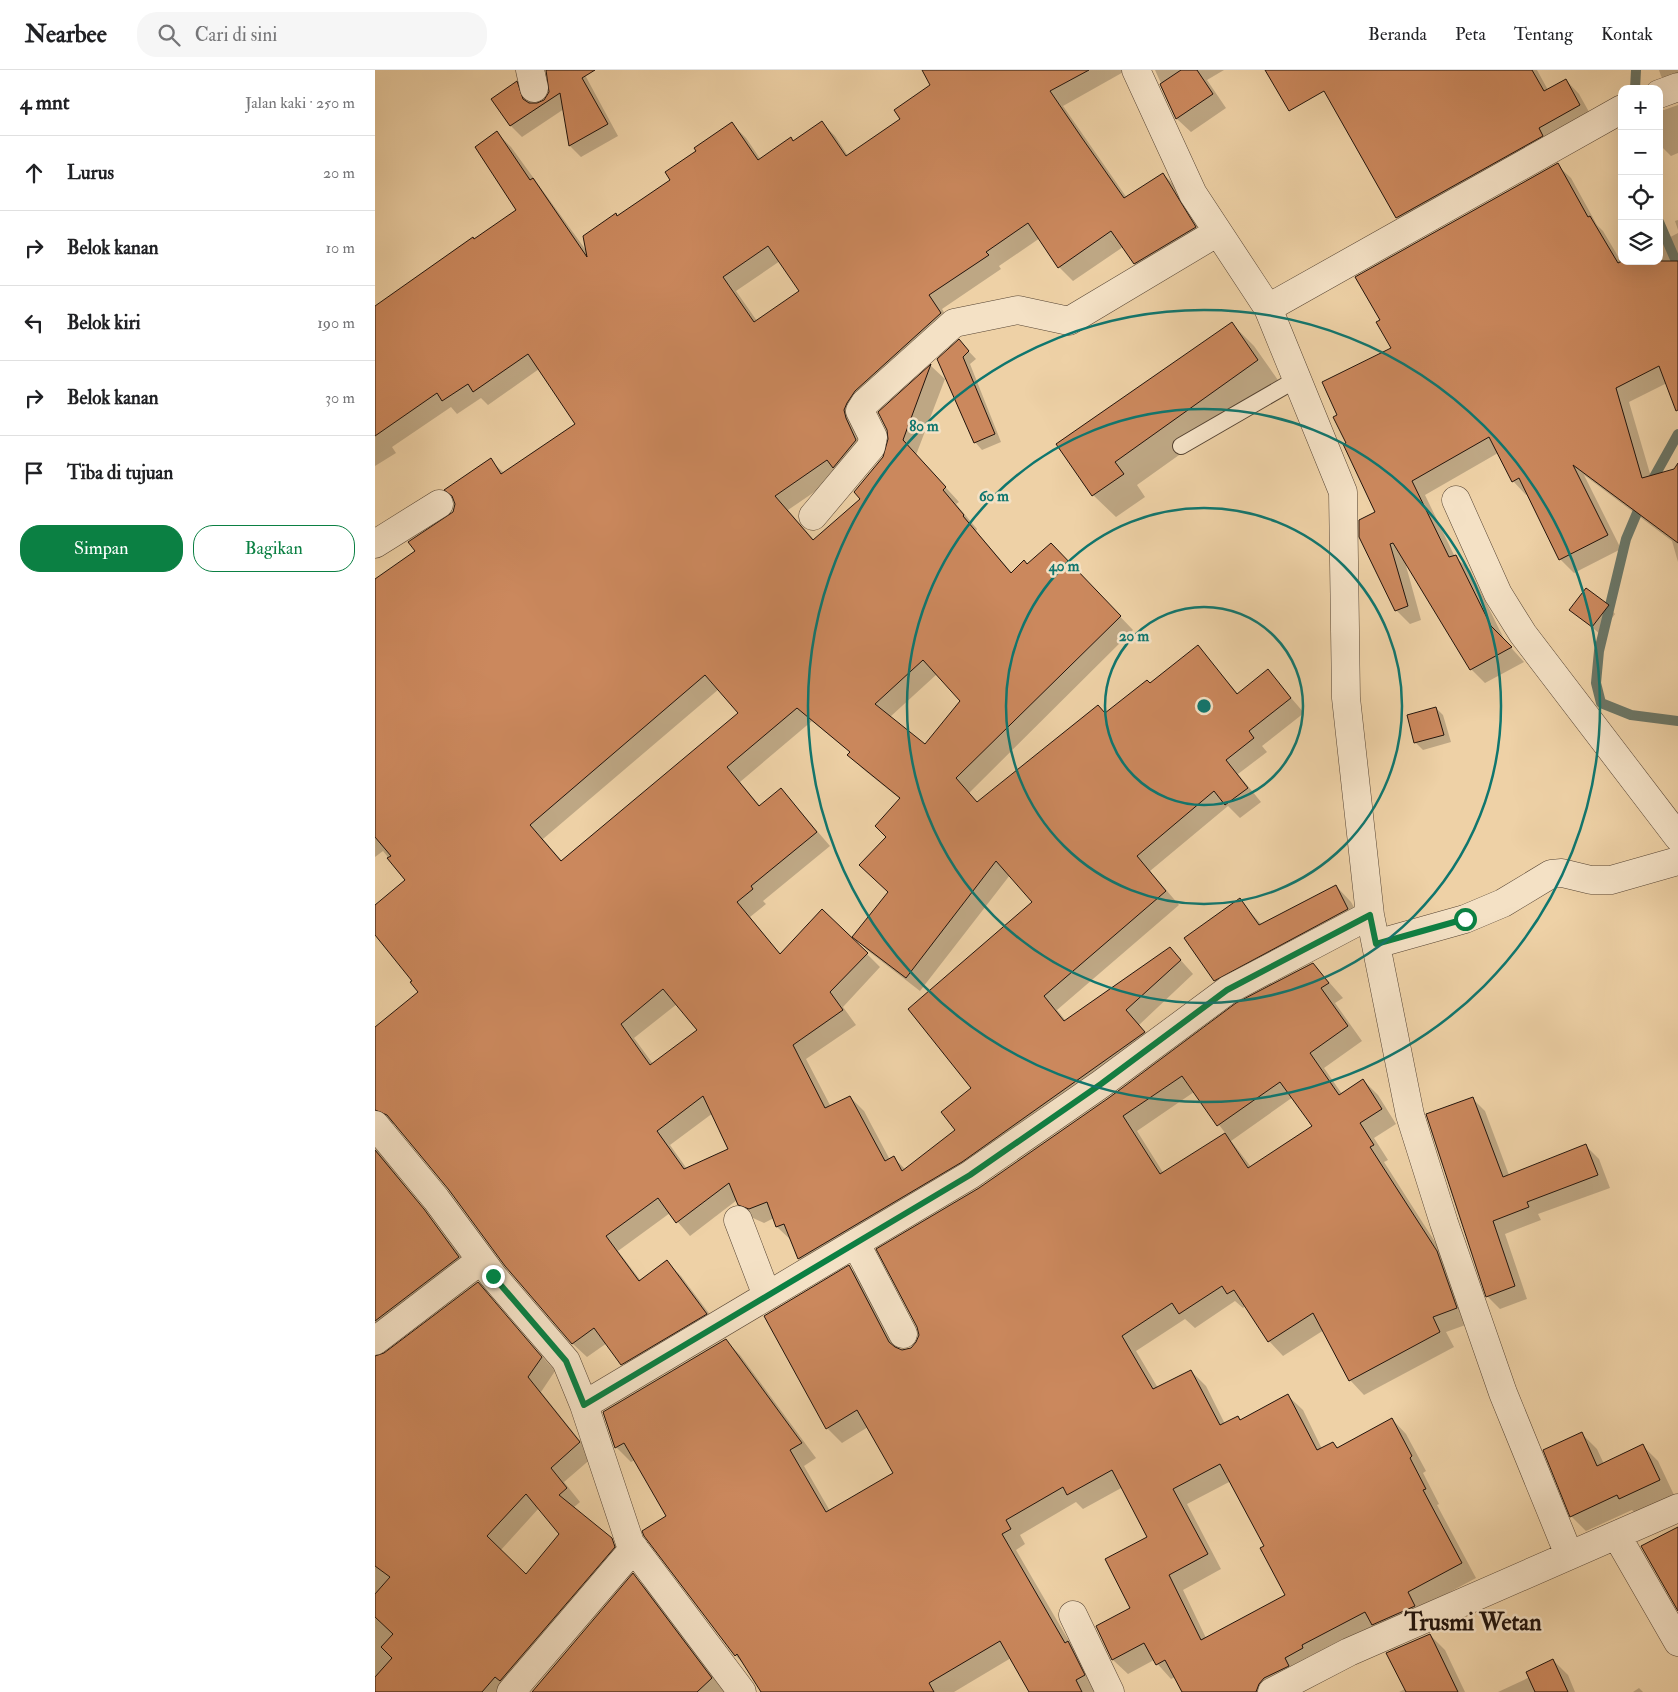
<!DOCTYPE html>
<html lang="id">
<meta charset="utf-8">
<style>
body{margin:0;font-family:"IM FELL Double Pica",serif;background:#f6f6f6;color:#202124}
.controls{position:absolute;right:15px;top:15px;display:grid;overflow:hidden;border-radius:10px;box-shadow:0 5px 20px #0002}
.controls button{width:45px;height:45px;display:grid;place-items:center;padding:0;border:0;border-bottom:1px solid #e0e0e0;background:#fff;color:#202124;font:25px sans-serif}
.stop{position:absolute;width:15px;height:15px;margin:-11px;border:4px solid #0b8043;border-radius:50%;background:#fff}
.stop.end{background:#0b8043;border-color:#fff;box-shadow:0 1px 5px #0008}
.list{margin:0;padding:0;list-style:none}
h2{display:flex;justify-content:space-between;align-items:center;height:65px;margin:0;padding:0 20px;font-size:21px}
h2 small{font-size:16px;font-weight:400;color:#757577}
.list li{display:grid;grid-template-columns:32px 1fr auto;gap:15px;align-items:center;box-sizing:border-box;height:75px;padding:0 20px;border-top:1px solid #e0e0e0}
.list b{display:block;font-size:19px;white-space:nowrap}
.list em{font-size:16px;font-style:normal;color:#757577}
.actions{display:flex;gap:10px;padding:15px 20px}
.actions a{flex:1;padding:11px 0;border:1px solid #0b8043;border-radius:20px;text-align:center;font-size:18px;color:#0b8043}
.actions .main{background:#0b8043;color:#fff}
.icon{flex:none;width:28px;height:28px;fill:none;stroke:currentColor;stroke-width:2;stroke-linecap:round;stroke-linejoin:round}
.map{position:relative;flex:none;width:1303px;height:1622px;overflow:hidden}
header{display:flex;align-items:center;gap:30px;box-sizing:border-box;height:70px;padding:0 25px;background:#fff;border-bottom:1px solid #e0e0e0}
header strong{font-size:24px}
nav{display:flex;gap:28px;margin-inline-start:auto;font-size:18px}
.search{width:350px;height:45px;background:#f6f6f6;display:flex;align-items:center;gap:12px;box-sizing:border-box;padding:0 18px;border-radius:20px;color:#757577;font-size:19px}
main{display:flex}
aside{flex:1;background:#fff}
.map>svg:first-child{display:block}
.shadow{fill:#0003;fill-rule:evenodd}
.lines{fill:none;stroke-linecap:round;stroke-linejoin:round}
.stream{stroke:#6a7667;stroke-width:10}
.building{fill:#cb885d;stroke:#22140c;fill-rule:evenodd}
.service-casing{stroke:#554332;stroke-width:18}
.minor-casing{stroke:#554332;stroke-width:29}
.service{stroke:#f4e1c5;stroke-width:16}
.minor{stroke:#f4e1c5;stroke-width:28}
.route{stroke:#0b8043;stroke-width:6}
.ring{fill:none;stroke:#0f766e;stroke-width:2.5}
.labels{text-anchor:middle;stroke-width:5;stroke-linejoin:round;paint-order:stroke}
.quarter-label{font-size:24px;font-weight:bold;fill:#22140c;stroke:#f4e1c5}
.centre{fill:#0f766e;stroke:#f4e1c5;stroke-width:2.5}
.ring-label{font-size:15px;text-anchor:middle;font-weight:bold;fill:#0f766e;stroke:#f4e1c5;stroke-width:5;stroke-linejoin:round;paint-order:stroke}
</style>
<header>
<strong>Nearbee</strong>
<div class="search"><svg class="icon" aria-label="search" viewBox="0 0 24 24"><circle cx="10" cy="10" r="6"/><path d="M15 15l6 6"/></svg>Cari di sini</div>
<nav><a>Beranda</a><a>Peta</a><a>Tentang</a><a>Kontak</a></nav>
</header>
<main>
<aside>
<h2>4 mnt<small>Jalan kaki · 250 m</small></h2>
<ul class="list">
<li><svg class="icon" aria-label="ahead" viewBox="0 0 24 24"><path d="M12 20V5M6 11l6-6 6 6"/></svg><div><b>Lurus</b></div><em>20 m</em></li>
<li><svg class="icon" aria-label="right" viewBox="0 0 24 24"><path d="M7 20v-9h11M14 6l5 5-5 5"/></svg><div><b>Belok kanan</b></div><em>10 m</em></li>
<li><svg class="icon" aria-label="left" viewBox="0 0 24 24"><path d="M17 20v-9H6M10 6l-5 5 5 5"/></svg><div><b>Belok kiri</b></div><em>190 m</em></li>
<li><svg class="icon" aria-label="right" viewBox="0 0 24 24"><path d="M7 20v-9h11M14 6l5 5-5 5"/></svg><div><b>Belok kanan</b></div><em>30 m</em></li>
<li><svg class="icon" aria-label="arrive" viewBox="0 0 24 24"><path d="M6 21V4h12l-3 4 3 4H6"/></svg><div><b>Tiba di tujuan</b></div></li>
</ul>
<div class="actions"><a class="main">Simpan</a><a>Bagikan</a></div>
</aside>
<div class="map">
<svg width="1303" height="1622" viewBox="0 0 1303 1622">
<rect width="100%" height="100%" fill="#eed1a6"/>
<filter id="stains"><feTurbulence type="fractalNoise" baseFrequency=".004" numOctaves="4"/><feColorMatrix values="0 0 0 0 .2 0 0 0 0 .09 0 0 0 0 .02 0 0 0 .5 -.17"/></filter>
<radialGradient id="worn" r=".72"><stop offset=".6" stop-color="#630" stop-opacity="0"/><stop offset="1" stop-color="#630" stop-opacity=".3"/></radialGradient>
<path class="shadow" d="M 172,0 L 216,0 L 210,5 L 243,66 L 206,87 L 195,76 L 189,39 L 147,67 L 136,56 L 118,30 L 141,13 L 152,24 L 156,34 L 162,35 L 171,30 L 175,23 Z
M 548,0 L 752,0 L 688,36 L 752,128 L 788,104 L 802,118 L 834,171 L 773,207 L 759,193 L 748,177 L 698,211 L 684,197 L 665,168 L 624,196 L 626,199 L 567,239 L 579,258 L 493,335 L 495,384 L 413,440 L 439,470 L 487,429 L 509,387 L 515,370 L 513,360 L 505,343 L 556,296 L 570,309 L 541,385 L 584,432 L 581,434 L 602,459 L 601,461 L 637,503 L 653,495 L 689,488 L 758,560 L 594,723 L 602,733 L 775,615 L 823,577 L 864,625 L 893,601 L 929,643 L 887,676 L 892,682 L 863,704 L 886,732 L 865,748 L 853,736 L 775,801 L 804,835 L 682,940 L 691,951 L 795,878 L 818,904 L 764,955 L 783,976 L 438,1202 L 424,1189 L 417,1171 L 402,1157 L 399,1148 L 389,1153 L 378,1148 L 362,1130 L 315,1166 L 295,1143 L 243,1181 L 266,1211 L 292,1192 L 306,1206 L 345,1258 L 261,1308 L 232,1273 L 212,1287 L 198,1274 L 131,1195 L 75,1119 L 20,1054 L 11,1053 L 0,1062 L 0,959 L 44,922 L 39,911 L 0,863 L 0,837 L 32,811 L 8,781 L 0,787 L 0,510 L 41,481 L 79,443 L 115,390 L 129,403 L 201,354 L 164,299 L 113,335 L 106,328 L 82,344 L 76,337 L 17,377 L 21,383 L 0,396 L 0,237 L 142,141 L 122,63 L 136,77 L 213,183 L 243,147 L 297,110 L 323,81 L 357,54 L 371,68 L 386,90 L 418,72 L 447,53 L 460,66 L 473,86 L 527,49 L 557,16 ZM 405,191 L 426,221 L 382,251 L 361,221 ZM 562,604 L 587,631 L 550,676 L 515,647 ZM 344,619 L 365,643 L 187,791 L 168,769 ZM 437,651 L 476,683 L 474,685 L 488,699 L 525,729 L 513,767 L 485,795 L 514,823 L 479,867 L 492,880 L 545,921 L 635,805 L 659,832 L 582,1061 L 531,1100 L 519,1088 L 515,1090 L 489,1041 L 475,1027 L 456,1037 L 431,989 L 481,955 L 468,937 L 505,897 L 492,884 L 406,885 L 375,847 L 391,834 L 388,831 L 455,776 L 406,719 L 385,736 L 365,712 ZM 302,934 L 324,961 L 278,994 L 259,968 ZM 338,1043 L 354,1080 L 312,1099 L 295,1075 Z
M 780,0 L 849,0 L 832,10 L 851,38 L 816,62 L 802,49 Z
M 954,0 L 1162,0 L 1173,20 L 1191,10 L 1204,24 L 1218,49 L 1036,161 L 1022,147 Z
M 1284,0 L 1303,0 L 1303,19 L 1300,20 L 1286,6 Z
M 1303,35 L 1303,83 L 1296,86 L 1284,74 L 1284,39 L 1289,40 Z
M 1182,95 L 1196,108 L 1222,155 L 1228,161 L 1247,193 L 1284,191 L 1284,173 L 1303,163 L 1303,314 L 1296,311 L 1254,332 L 1276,407 L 1303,399 L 1303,492 L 1297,471 L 1209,405 L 1246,479 L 1199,503 L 1185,489 L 1153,424 L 1151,425 L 1138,411 L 1123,383 L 1050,425 L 1080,487 L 1095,500 L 1130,571 L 1149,592 L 1110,613 L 1096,599 L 1030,492 L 1046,550 L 1035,554 L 1021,540 L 1002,442 L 973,373 L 964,345 L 1018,279 Z
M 1303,150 L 1303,160 L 1300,151 Z
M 857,254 L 879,276 L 905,313 L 762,415 L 770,427 L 741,447 L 718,425 L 683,374 Z
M 584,271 L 601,289 L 595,294 L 626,372 L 607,380 L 600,372 Z
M 1233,536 L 1240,544 L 1225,564 L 1196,540 Z
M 1061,638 L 1068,645 L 1076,672 L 1048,680 L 1040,672 Z
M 961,816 L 976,832 L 988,854 L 855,926 L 840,910 L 864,830 L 887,855 Z
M 938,894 L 968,928 L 960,933 L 987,971 L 949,998 L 967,1024 L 988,1010 L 1003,1025 L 1021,1054 L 999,1068 L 1013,1090 L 1009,1092 L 1076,1197 L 1096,1253 L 1071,1262 L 1079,1277 L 989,1325 L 975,1310 L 949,1260 L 908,1286 L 894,1271 L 871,1236 L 868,1238 L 860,1231 L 820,1258 L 810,1249 L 761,1281 L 783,1318 L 816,1301 L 831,1316 L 850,1354 L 865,1351 L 913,1326 L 928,1340 L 947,1379 L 958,1373 L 963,1378 L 1017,1349 L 1031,1364 L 1051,1401 L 1048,1403 L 1064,1434 L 1062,1435 L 1101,1508 L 1047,1537 L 909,1622 L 808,1622 L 800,1607 L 796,1609 L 779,1590 L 753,1604 L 738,1590 L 722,1557 L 757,1538 L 774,1467 L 748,1417 L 708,1439 L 701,1432 L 645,1465 L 650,1474 L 641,1480 L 698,1578 L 708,1587 L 720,1622 L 656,1622 L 636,1588 L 579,1622 L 388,1622 L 371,1596 L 361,1586 L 270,1465 L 293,1447 L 260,1390 L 256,1392 L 241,1377 L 229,1343 L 350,1270 L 365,1285 L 441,1388 L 429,1396 L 455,1441 L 519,1404 L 493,1357 L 467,1373 L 452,1358 L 474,1197 L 489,1211 L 525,1280 L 536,1279 L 542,1273 L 605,1119 ZM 819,1022 L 851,1064 L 789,1104 L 762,1061 ZM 918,1027 L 938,1057 L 876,1097 L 856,1071 ZM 856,1411 L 890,1476 L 912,1526 L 831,1568 L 808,1520 L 846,1499 L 812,1434 Z
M 1097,1028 L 1110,1041 L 1134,1105 L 1211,1076 L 1224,1089 L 1235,1118 L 1163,1144 L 1166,1150 L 1130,1164 L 1152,1229 L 1125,1239 L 1112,1226 Z
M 0,1077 L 97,1201 L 0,1278 Z
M 103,1214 L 180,1301 L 166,1322 L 218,1387 L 189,1412 L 205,1432 L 198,1438 L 251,1484 L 141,1622 L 0,1622 L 0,1287 L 10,1284 ZM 164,1438 L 186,1464 L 151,1506 L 125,1481 Z
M 1207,1364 L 1222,1379 L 1229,1394 L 1268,1376 L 1283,1391 L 1299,1425 L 1260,1443 L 1257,1440 L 1211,1461 L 1196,1446 Z
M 258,1505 L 272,1519 L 350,1622 L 158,1622 Z
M 1055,1565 L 1070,1580 L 1090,1622 L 1024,1622 L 1030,1619 Z
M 1178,1590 L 1193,1605 L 1200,1622 L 1123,1622 L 1155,1607 Z
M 1264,1618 L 1268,1622 L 1258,1622 Z"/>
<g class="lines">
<path class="stream" d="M 1260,19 L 1261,0
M 1284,152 L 1303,196
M 1274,416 L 1303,364
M 1267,431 L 1251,469 L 1224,581 L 1221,613 L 1226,633 L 1256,645 L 1303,651"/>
</g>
<path class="building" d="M 171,0 L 220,0 L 207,8 L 233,54 L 194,76 L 185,23 L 135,56 L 116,29 L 142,11 L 148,29 L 154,33 L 162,33 L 169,30 L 174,22 Z
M 547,0 L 714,0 L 675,21 L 707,68 L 749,128 L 788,103 L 821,157 L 759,194 L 736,161 L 683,198 L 653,153 L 611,182 L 614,185 L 554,225 L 566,243 L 480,321 L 472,333 L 469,340 L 471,348 L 481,370 L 458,398 L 452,390 L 400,426 L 438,470 L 485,429 L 479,422 L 508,387 L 513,369 L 512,360 L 503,342 L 556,294 L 528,370 L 571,417 L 568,420 L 589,445 L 588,446 L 636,503 L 649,490 L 652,494 L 676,473 L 746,546 L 581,708 L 602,732 L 723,635 L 730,643 L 772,610 L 775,613 L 823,575 L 862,624 L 893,599 L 916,628 L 874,661 L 879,668 L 851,690 L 873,718 L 850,735 L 839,721 L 762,786 L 791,821 L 669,926 L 689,951 L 795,877 L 806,890 L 751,940 L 770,962 L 587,1092 L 423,1189 L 409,1154 L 401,1157 L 392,1132 L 374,1139 L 363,1135 L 354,1113 L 301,1153 L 283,1128 L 231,1166 L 264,1211 L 292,1190 L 332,1244 L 246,1295 L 219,1258 L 197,1274 L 130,1196 L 74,1120 L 12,1045 L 0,1040 L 0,957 L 43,922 L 35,912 L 37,911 L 0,865 L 0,835 L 30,810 L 12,788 L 16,786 L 0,767 L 0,509 L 40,481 L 33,472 L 78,442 L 80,434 L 77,426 L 69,420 L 116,388 L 126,404 L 200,354 L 153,284 L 98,322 L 93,314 L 67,331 L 62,323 L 0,366 L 0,236 L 98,167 L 99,169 L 141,140 L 100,77 L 122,61 L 155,110 L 158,108 L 212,187 L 208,166 L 241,143 L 242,146 L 295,110 L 290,102 L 321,81 L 319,78 L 357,52 L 383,90 L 416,67 L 418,71 L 447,51 L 471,86 L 525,49 L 519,40 L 555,15 ZM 393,176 L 424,221 L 379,252 L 348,207 ZM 548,590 L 585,631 L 550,674 L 500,634 ZM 330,605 L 363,643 L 186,791 L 155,755 ZM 422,638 L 475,682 L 472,685 L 525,728 L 500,756 L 511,767 L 484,795 L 513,822 L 477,867 L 531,908 L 621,791 L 657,832 L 533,939 L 596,1018 L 566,1042 L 580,1060 L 527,1101 L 519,1086 L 510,1091 L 475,1026 L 450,1038 L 418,975 L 468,940 L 455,922 L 493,883 L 447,839 L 405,884 L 362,832 L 378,819 L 376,816 L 442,762 L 406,718 L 384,736 L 352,697 ZM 288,919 L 322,960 L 275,995 L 246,954 ZM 328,1026 L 353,1079 L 309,1099 L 282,1061 Z
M 806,0 L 822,0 L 838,24 L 801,49 L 785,14 Z
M 890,0 L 1157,0 L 1169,21 L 1191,9 L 1205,35 L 1164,58 L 1168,66 L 1021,148 L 949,21 L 914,41 Z
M 1183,93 L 1213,147 L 1215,146 L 1243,193 L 1247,191 L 1303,191 L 1303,340 L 1301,341 L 1284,296 L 1241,318 L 1267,408 L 1299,399 L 1303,393 L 1303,473 L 1198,395 L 1233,465 L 1184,490 L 1144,408 L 1137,412 L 1114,367 L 1037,411 L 1074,487 L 1081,485 L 1116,556 L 1137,577 L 1095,600 L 1018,473 L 1015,474 L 1033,536 L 1020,541 L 984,467 L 984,450 L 1000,442 L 968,374 L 971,373 L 958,347 L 962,345 L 947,312 L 1016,278 L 1001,252 L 1005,250 L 980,207 Z
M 857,252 L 883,290 L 740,392 L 749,404 L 717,426 L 681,374 Z
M 584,269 L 594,281 L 588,287 L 620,364 L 599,373 L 562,289 Z
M 1211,518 L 1234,535 L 1217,557 L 1194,540 Z
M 1061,637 L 1069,665 L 1039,673 L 1032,645 Z
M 961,815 L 973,839 L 839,911 L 809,868 L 865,828 L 884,855 Z
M 938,893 L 954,913 L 946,918 L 973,956 L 935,983 L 964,1025 L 988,1009 L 1007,1039 L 985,1053 L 999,1075 L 995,1077 L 1062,1181 L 1082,1238 L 1058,1247 L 1065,1262 L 974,1311 L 938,1243 L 893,1272 L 859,1220 L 852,1224 L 847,1216 L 804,1244 L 797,1233 L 747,1266 L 778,1319 L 816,1300 L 845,1355 L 863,1346 L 865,1350 L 913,1324 L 942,1380 L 958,1372 L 962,1378 L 1017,1348 L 1037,1386 L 1035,1388 L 1051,1419 L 1048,1420 L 1087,1493 L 1033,1522 L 1040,1536 L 997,1555 L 990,1542 L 927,1575 L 928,1578 L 910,1588 L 914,1596 L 889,1608 L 884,1614 L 881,1622 L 807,1622 L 790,1590 L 781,1595 L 769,1573 L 737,1590 L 721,1556 L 755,1538 L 730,1489 L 772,1467 L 737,1400 L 692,1425 L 688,1417 L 631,1450 L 636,1459 L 627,1464 L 690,1573 L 693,1571 L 710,1605 L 701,1610 L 707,1622 L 654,1622 L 625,1571 L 554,1613 L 559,1622 L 386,1622 L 362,1584 L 360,1586 L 269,1466 L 267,1461 L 291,1446 L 249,1373 L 240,1378 L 228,1342 L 351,1269 L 427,1373 L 415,1380 L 451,1442 L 518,1403 L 482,1340 L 451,1359 L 389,1246 L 474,1195 L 514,1272 L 520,1277 L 527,1280 L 536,1278 L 541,1272 L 544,1265 L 542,1257 L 501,1179 L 604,1118 L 735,1027 L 861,933 ZM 807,1006 L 842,1056 L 905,1012 L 937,1056 L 873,1098 L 850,1063 L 785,1104 L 748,1046 ZM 845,1394 L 889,1476 L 885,1478 L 910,1525 L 826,1570 L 794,1505 L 833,1484 L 798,1419 Z
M 1098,1027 L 1128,1107 L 1211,1074 L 1223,1105 L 1152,1132 L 1154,1137 L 1118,1151 L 1140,1216 L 1111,1227 L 1051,1044 Z
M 0,1080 L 49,1139 L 84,1187 L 0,1251 Z
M 103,1212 L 167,1287 L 153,1307 L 205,1372 L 176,1398 L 192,1418 L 184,1425 L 237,1468 L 240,1477 L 125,1611 L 120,1607 L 107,1622 L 0,1622 L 0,1607 L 17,1588 L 6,1577 L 18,1564 L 0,1547 L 0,1524 L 15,1507 L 0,1496 L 0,1286 L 9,1283 ZM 151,1424 L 184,1464 L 151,1504 L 112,1466 Z
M 1207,1362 L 1222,1396 L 1268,1374 L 1285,1410 L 1244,1429 L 1242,1425 L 1195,1447 L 1168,1380 Z
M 1303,1457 L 1303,1541 L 1266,1476 Z
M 258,1503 L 337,1608 L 322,1622 L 157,1622 Z
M 1055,1564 L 1059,1572 L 1083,1622 L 1031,1622 L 1011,1583 Z
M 1178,1589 L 1193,1622 L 1160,1622 L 1151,1602 Z"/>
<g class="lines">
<g class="service-casing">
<path id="service" d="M 806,376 L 922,309"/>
</g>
<g class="minor-casing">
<path id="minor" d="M 155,0 L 159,18
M 761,0 L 818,124 L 893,238 L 968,422 L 971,628 L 995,845 L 1035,1045 L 1069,1153 L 1128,1323 L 1194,1485
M 1284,24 L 1303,17
M 893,238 L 1247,39
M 1081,430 L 1123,524 L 1148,564 L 1303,767
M 438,446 L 496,377 L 498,367 L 485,341 L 490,333 L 579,253 L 643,240 L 694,251 L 843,162
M 0,474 L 64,434
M 1001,874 L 1090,849 L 1128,833 L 1176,804 L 1187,803 L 1216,810 L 1236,810 L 1303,791
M 0,1055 L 61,1129 L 118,1206 L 191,1291 L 209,1335 L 255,1473 L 367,1622
M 363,1150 L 392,1226
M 481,1174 L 528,1264
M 0,1271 L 106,1190
M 209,1335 L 595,1105 L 726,1014 L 853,920 L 995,845
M 1242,1466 L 1303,1572
M 698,1545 L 735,1622
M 136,1622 L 259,1478
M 897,1622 L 974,1582 L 1303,1438"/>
</g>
<use href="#service" class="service"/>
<use href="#minor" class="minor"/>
</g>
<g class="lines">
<path class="route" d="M 118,1206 L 191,1291 L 209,1335 L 595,1105 L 726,1014 L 852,920 L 995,845 L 1001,874 L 1090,849"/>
</g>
<g class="ring">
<circle cx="829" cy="636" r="99"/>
<circle cx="829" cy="636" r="198"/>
<circle cx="829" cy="636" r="297"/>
<circle cx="829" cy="636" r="396"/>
</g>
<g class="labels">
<g class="quarter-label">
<text x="1098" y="1560">Trusmi Wetan</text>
</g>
</g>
<circle cx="829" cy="636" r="8" class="centre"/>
<g class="ring-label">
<text x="549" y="361">80 m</text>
<text x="619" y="431">60 m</text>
<text x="689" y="501">40 m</text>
<text x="759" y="571">20 m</text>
</g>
<rect width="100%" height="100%" filter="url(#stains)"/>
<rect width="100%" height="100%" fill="url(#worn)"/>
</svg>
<div class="controls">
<button>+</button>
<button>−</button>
<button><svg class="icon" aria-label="locate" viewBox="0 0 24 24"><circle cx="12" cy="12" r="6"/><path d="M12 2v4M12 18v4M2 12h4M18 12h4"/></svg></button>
<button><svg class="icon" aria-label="layers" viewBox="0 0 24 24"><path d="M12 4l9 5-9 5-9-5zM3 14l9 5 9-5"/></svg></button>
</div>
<div class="stop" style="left:1090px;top:849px"></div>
<div class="stop end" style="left:118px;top:1206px"></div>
</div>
</main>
